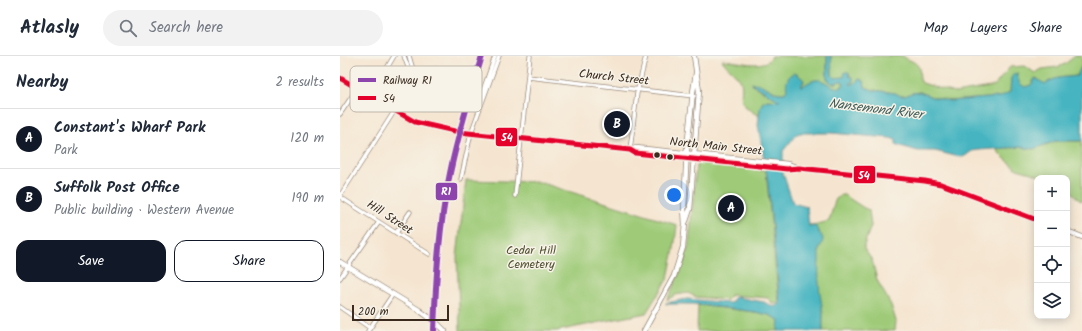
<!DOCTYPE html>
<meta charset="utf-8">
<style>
body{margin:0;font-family:Kalam,sans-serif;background:#f2f2f3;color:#1f2937}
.controls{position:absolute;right:12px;bottom:12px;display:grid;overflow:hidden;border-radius:8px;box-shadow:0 2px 10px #0003}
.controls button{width:36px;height:36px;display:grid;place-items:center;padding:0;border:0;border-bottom:1px solid #e0e1e3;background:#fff;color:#1f2937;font:20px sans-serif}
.scale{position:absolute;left:12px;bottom:10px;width:97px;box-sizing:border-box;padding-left:4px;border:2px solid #3b2a1e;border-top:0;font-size:11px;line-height:14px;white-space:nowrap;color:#3b2a1e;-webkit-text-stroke:3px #f7f3e8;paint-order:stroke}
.you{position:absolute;left:334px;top:139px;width:14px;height:14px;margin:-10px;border:3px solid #fff;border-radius:50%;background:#1a73e8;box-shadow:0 0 0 6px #1a73e833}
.badge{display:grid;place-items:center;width:26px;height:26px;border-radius:50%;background:#111827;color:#fff;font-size:13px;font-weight:700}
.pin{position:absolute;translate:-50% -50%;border:2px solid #fff;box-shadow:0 1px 4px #0006}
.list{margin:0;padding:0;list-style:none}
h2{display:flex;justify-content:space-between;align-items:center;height:52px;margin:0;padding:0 16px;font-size:17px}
h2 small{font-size:13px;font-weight:400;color:#747a83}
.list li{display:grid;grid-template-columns:26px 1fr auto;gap:12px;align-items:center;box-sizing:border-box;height:60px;padding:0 16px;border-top:1px solid #e0e1e3}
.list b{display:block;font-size:15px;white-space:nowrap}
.list p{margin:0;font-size:13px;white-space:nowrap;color:#747a83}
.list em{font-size:13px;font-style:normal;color:#747a83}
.actions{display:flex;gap:8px;padding:12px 16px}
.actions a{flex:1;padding:9px 0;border:1px solid #111827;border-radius:12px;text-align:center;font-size:14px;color:#111827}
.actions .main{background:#111827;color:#fff}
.icon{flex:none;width:22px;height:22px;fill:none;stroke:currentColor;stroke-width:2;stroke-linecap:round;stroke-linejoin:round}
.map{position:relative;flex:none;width:742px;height:275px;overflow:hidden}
header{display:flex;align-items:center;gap:24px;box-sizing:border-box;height:56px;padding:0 20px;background:#fff;border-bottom:1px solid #e0e1e3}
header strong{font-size:19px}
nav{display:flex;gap:22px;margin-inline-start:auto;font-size:14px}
.search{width:280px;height:36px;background:#f2f2f3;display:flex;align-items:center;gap:10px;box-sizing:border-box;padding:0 14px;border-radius:22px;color:#747a83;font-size:15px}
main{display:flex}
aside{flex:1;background:#fff}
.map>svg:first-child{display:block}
.green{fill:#9fcb78;stroke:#6d7a4b}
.water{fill:#47b5c1;stroke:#417070}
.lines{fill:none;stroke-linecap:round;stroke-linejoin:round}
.minor-casing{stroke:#988877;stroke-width:5}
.major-casing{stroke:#988877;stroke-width:6}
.minor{stroke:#fff;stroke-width:3.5}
.major{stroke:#fff;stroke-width:4.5}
.bus-1-casing{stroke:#f7f3e8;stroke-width:8}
.bus-1{stroke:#e4002b;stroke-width:5}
.rail-1-casing{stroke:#f7f3e8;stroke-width:9}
.rail-1{stroke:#8e44ad;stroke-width:6}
.bus-dot{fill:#3b2a1e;stroke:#f7f3e8;stroke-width:1.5}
.labels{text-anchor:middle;stroke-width:3;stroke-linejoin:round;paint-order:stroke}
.street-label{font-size:12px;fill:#3b2a1e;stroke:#f7f3e8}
.park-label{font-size:12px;fill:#545234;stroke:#f7f3e8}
.water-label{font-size:13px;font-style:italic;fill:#3f5b57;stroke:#f7f3e8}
.key{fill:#f7f3e8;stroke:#bfb7ab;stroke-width:1}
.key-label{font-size:11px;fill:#3b2a1e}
.line-badge{stroke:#f7f3e8;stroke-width:1.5}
.badge-label{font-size:11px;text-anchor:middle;font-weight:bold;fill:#fff}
</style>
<header>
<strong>Atlasly</strong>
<div class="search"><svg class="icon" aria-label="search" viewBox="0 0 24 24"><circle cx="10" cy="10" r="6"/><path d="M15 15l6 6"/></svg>Search here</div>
<nav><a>Map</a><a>Layers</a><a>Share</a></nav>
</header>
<main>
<aside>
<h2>Nearby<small>2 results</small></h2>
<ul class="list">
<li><span class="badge">A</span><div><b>Constant's Wharf Park</b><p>Park</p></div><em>120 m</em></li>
<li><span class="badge">B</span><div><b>Suffolk Post Office</b><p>Public building · Western Avenue</p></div><em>190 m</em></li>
</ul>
<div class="actions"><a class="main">Save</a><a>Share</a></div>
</aside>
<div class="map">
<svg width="742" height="275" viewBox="0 0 742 275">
<rect width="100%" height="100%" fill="#f7f3e8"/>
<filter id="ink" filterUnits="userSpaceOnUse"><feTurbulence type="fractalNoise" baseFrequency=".025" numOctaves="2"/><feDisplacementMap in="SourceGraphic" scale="8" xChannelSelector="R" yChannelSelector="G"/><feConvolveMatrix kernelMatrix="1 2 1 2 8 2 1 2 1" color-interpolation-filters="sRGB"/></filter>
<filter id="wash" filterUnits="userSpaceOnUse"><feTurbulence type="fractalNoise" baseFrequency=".012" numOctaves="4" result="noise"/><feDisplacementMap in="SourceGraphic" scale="16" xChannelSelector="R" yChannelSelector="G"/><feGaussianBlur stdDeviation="0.9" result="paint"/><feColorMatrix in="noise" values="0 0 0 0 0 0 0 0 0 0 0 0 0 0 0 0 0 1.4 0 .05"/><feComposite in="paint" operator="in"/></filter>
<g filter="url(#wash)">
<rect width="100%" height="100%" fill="#f5e5d0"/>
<path class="green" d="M 432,0 L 487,0 L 487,23 L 495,28 L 499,25 L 503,25 L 503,30 C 490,37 486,19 470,26 C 466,28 464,29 462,32 L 461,30 L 464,26 L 462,22 L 451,18 C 448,24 449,33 445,37 C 437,38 432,34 425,31 C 422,30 416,30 412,29 L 440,45 L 428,44 L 423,46 L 420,52 L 419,60 C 414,57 405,52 402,45 C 400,40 403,32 401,26 C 398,19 387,12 382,4 C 396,4 425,15 432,0 Z
M 491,0 L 563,0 C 567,4 575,5 578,10 C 581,15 578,22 582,27 L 615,37 L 650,31 L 655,29 L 670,11 L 685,10 L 695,17 L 702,13 L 718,11 L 725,8 L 735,0 L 742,0 L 742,9 L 737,20 C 723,22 717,20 705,28 L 702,27 L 697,22 L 693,25 L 691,29 L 685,31 L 680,28 L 677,21 L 678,17 L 671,22 L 670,36 L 660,41 L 610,45 L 592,41 L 580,36 L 572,37 L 565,40 L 561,40 L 555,37 L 533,34 L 525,31 L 524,25 L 519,23 L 515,27 L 511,29 L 510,28 L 510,18 L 505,21 L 494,22 L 492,19 Z
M 716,85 L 742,85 L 742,145 L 739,144 L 727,130 L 727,122 L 709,122 L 677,113 L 662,100 L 656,93 L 681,91 L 693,93 Z
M 360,107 L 426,115 L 439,247 L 433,248 L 428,242 L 391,239 L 387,244 L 356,241 L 348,237 L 335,239 L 327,244 L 343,209 L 349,188 L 356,111 Z
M 126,124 L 199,126 L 337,169 L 334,193 L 328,222 L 306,257 L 216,275 L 120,275 L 117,201 Z
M 501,139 L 504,139 L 524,152 L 529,154 L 531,170 L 524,189 L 524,193 L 532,204 L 537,224 L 551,249 L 556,265 L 555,275 L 483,275 C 482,267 484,258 482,250 C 480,242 478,234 478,226 C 477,216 477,203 479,194 C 480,187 481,187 481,179 L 476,174 L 475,170 L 471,171 L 469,169 L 478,168 L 489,165 L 495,145 L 496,143 Z
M 358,249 L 415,256 L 429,259 L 439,264 L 438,275 L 357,275 Z"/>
<path class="water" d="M 487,0 L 491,0 L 492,19 L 494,22 L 504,21 L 505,16 L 509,16 L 509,20 L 513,22 L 513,26 L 510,27 L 511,29 L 515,27 L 519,23 L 524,25 L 525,31 L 533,34 L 555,37 L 561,40 L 565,40 L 572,37 L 580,36 L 592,41 L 610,45 L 660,41 L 670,36 L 671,22 L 674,18 L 678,17 L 677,21 L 680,28 L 685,31 L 691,29 L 695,22 L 705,28 C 717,20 723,22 737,20 L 742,9 L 742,85 L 716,85 L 693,93 L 681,91 L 639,94 L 632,95 L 625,100 L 619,101 L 595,95 L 578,95 L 557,89 L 556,88 L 556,84 L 550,82 L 491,77 L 459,77 L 456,79 L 443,95 L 443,117 L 453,147 L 467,151 L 469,170 L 476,170 C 477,176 482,178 483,183 C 483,187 480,190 479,195 C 479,198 479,201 479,204 C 478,220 479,234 482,250 C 484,258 482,267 483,275 L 438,275 L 439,264 L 429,259 L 415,256 L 353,248 L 326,248 L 326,247 L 347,243 L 389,247 L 392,246 L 394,242 L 396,241 L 424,246 L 433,251 L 440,248 L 427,120 L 418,69 L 420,52 L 423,46 L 428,44 L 440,45 L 412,28 L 412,27 C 424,26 431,39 445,37 L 447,33 C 445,28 448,20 453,17 L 457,18 L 464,24 L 461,31 C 465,29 469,25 475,24 C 485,22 491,34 502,31 L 504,27 L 502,25 C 494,25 494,32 487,22 Z"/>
</g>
<g filter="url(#ink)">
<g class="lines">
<g class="minor-casing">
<path id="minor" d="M 64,0 L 69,14 L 68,32
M 188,21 L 354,40
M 30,41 L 54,0
M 138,54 L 139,46 L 155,0
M 0,58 L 17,33
M 290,94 L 297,37 L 306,0
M 121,123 L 131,77 L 159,0
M 0,140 L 73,26 L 74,17 L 69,0
M 175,140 L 190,0
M 0,141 L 89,198
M 56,177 L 70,156
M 0,222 L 39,166
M 0,251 L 30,272
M 28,275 L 53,238"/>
</g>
<g class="major-casing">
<path id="major" d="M 0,22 L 75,66 L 119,76 L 290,94 L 295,97 L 447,113 L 459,112 L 585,125 L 601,128 L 697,164
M 290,94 L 296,92 L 448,108 L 456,111
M 346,165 L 350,153 L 359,35 L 354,0
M 727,175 L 742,181
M 0,206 L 79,254 L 98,268 L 105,275
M 304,275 L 334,220 L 343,191 L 345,168 L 344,152 L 347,92 L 353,36 L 356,17"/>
</g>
<use href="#minor" class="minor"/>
<use href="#major" class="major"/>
<g class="bus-1-casing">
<path id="bus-1" d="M 0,22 L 75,66 L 119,76 L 290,94 L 295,97 L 447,113 L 459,112 L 585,125 L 601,128 L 697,164"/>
</g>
<use href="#bus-1" class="bus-1"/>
<g class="rail-1-casing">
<path id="rail-1" d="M 94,275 C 96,222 99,169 110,117 C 118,78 130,39 142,0"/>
</g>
<use href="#rail-1" class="rail-1"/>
</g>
</g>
<g class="bus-dot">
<circle cx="317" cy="99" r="3.5"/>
<circle cx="330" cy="101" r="3.5"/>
</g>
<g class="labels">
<g class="street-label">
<text transform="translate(274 21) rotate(6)" y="4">Church Street</text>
<text transform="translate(376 90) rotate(6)" y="4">North Main Street</text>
<text transform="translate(50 161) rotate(33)" y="4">Hill Street</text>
</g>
<g class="park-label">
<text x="191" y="198">Cedar Hill<tspan x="191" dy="14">Cemetery</tspan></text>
</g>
<g class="water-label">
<text transform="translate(536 52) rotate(7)" y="5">Nansemond River</text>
</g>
</g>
<rect x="10" y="10" width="132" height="46" rx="6" class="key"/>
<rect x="18" y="22" width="18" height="4" fill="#8e44ad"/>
<rect x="18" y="40" width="18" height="4" fill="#e4002b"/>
<g class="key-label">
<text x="43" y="28">Railway R1</text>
<text x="43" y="46">54</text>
</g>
<g class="line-badge">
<rect x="155" y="71" width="23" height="20" rx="4" fill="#e4002b"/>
<rect x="513" y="109" width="23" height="19" rx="4" fill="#e4002b"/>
<rect x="95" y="126" width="23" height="19" rx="4" fill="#8e44ad"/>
</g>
<g class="badge-label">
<text x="167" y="85">54</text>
<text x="524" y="123">54</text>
<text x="106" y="139">R1</text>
</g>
</svg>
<div class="controls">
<button>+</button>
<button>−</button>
<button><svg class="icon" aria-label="locate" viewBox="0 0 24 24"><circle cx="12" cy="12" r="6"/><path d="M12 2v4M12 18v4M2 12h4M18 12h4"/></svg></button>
<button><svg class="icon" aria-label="layers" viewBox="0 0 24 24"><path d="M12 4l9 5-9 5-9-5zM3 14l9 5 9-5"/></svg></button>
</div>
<div class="scale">200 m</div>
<div class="you"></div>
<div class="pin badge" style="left:391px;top:152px">A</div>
<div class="pin badge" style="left:277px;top:68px">B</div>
</div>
</main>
